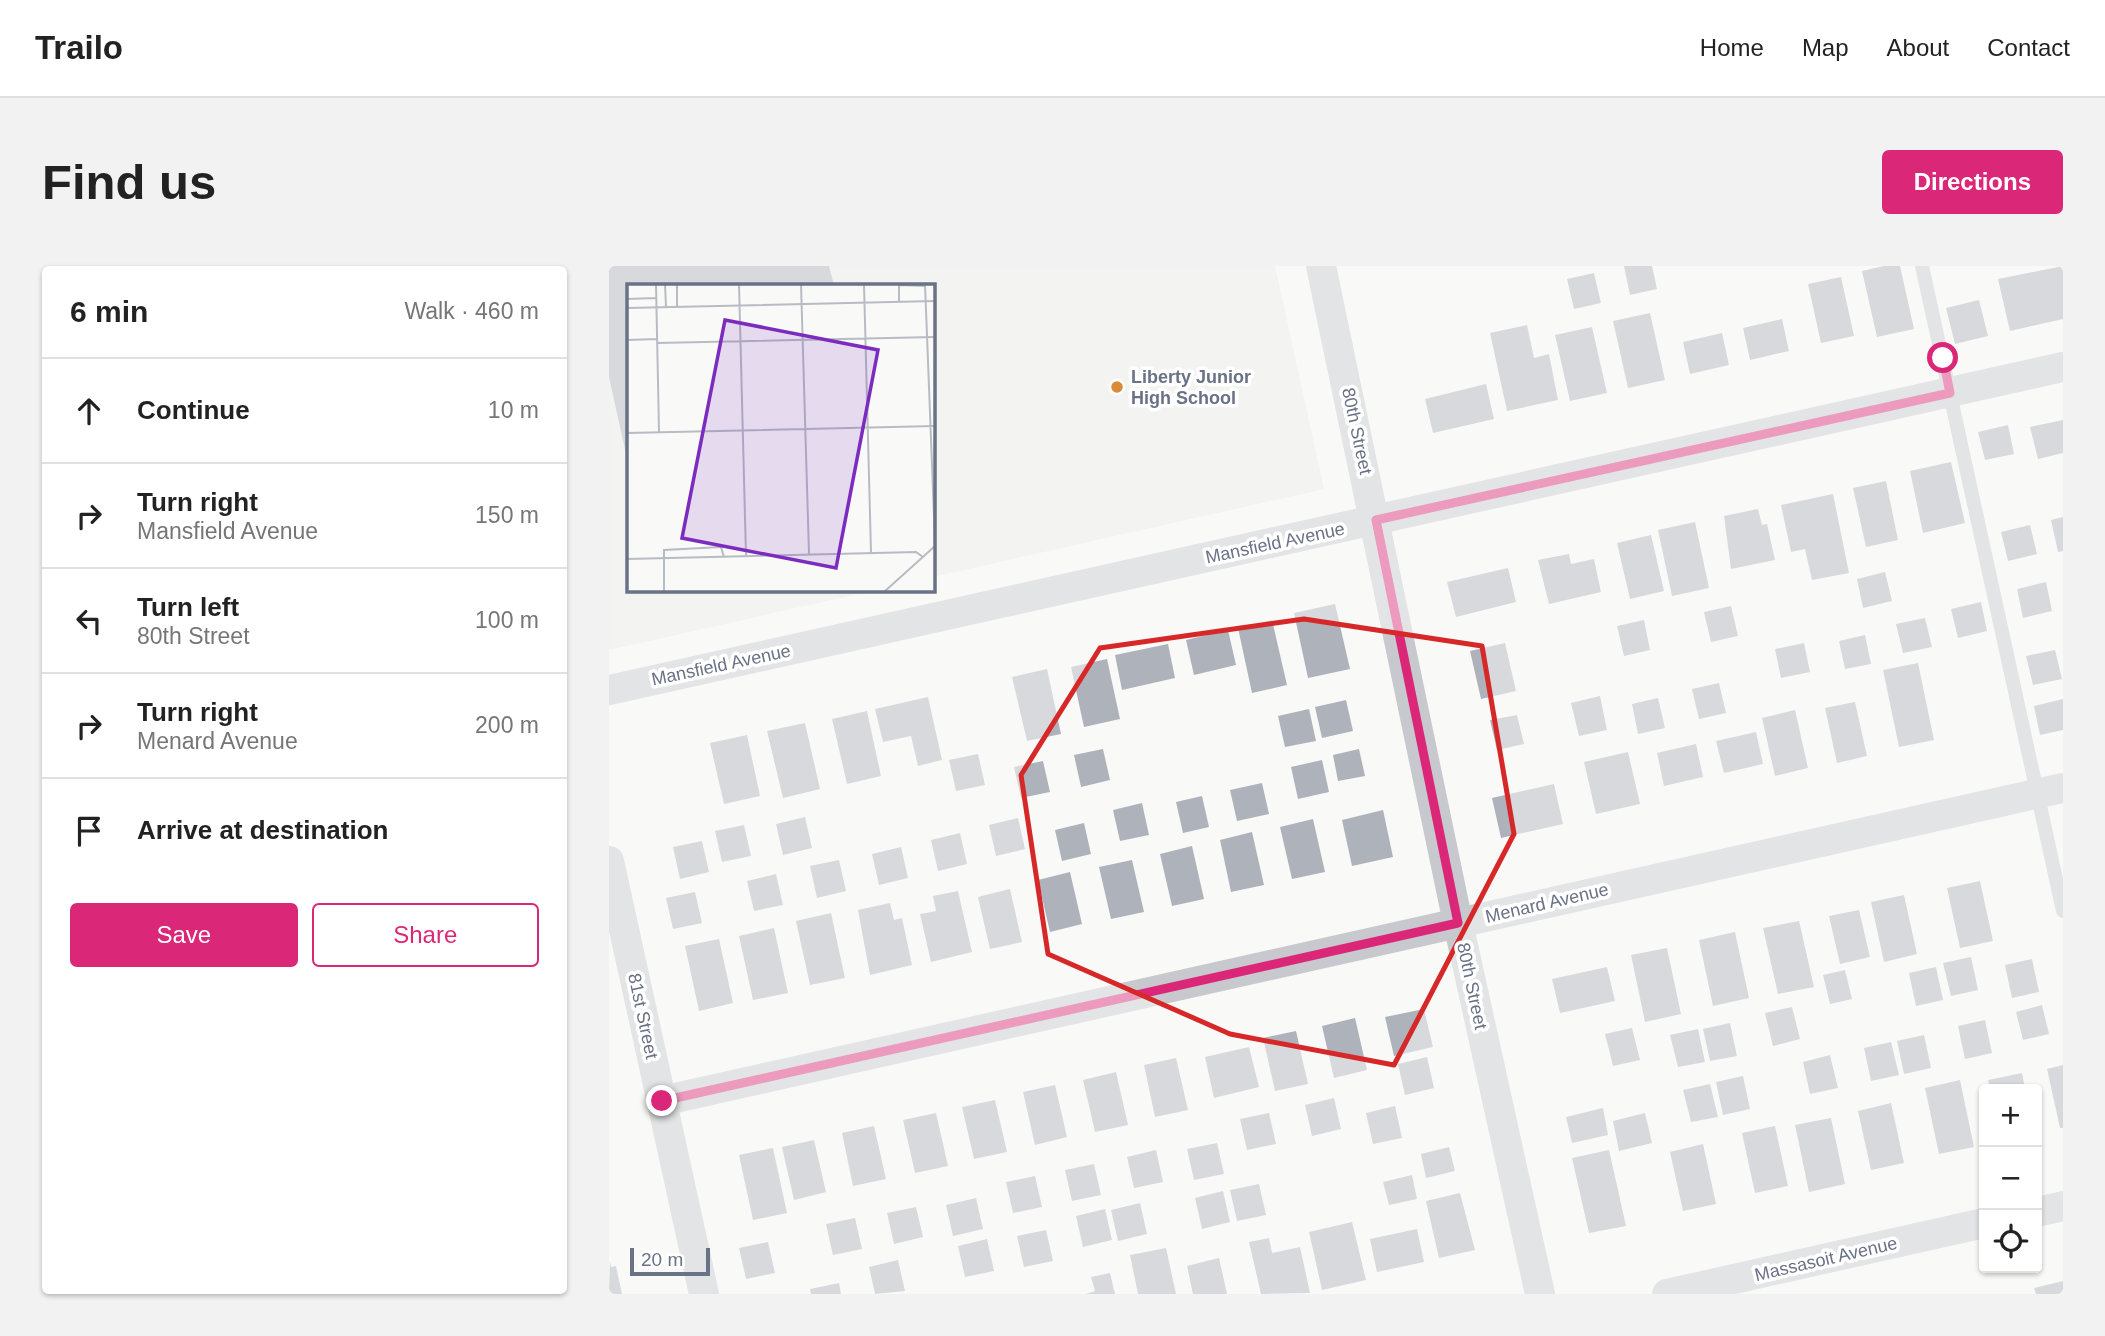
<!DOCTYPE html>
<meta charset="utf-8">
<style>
body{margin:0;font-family:Arial,sans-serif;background:#f2f2f2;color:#222}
.controls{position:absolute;right:21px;bottom:21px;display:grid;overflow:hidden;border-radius:7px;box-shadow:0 2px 5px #0004}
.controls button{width:63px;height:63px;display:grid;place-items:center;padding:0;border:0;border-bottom:2px solid #e0e0e0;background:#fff;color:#222;font:35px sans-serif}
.scale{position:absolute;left:21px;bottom:18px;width:80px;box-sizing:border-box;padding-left:7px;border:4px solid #6a7286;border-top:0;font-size:19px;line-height:24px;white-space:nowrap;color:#6a7286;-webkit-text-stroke:5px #fff;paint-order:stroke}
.stop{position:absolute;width:21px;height:21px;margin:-16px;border:5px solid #db2777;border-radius:50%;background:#fff}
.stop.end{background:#db2777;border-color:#fff;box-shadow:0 2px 7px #0008}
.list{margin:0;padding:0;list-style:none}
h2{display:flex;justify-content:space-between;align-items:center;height:91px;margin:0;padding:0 28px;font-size:30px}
h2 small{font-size:23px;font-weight:400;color:#767676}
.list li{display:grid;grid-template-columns:46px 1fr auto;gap:21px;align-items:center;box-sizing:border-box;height:105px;padding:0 28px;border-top:2px solid #e0e0e0}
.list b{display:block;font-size:26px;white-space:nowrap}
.list p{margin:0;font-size:23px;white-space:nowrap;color:#767676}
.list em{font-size:23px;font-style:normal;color:#767676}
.actions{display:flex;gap:14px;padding:21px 28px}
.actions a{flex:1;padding:16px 0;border:2px solid #db2777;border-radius:7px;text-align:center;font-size:24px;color:#db2777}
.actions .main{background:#db2777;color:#fff}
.icon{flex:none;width:38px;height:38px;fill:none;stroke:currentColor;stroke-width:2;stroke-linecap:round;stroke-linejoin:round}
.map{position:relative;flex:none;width:1454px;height:1028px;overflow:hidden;border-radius:7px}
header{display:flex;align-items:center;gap:42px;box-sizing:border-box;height:98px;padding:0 35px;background:#fff;border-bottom:2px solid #e0e0e0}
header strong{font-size:33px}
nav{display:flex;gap:38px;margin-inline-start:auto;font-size:24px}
.intro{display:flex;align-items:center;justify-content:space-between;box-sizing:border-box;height:168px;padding:0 42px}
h1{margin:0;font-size:49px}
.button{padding:18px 32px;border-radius:7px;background:#db2777;color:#fff;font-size:24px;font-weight:700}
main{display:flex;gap:42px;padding:0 42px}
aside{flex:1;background:#fff;border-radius:7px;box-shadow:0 2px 5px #0004}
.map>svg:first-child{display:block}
.built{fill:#eaeaea}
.building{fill:#aeb2bb}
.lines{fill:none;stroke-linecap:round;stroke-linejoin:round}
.service{stroke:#c8c9ce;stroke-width:14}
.minor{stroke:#c8c9ce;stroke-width:30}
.route{stroke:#db2777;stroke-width:9}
.marked{fill:none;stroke:#d62828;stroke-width:5;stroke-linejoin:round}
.poi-dot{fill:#d98b37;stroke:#fff;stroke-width:2.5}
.labels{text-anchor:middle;stroke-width:7;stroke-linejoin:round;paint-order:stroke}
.poi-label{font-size:18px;font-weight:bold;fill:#6a7286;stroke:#fff;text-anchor:start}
.street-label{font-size:18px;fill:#6a7286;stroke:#fff}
.inset-road{fill:none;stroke:#b7bbc3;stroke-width:2}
.view{fill:#7b2cbf;fill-opacity:0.15;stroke:#7b2cbf;stroke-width:3.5}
.inset-edge{fill:none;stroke:#6a7286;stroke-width:3.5}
</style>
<header>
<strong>Trailo</strong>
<nav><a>Home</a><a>Map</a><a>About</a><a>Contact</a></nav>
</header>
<div class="intro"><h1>Find us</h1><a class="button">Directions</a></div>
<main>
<aside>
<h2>6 min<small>Walk · 460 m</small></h2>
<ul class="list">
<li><svg class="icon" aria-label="ahead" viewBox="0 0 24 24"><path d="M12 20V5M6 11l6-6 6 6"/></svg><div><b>Continue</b></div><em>10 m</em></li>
<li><svg class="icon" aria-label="right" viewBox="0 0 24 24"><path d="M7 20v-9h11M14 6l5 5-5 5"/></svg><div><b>Turn right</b><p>Mansfield Avenue</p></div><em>150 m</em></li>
<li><svg class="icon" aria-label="left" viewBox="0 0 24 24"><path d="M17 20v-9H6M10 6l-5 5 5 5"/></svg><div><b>Turn left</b><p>80th Street</p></div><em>100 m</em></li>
<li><svg class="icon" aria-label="right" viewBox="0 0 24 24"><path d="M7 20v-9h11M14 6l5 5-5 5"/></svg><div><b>Turn right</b><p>Menard Avenue</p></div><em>200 m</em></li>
<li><svg class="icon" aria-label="arrive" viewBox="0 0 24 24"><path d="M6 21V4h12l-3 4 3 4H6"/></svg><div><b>Arrive at destination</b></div></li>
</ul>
<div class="actions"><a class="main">Save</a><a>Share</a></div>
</aside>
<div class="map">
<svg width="1454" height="1028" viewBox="0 0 1454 1028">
<rect width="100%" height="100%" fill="#f9f9f7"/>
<path class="built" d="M 0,0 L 666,0 L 715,223 L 324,311 L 324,19 L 19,19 L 19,324 L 267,324 L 0,384 Z"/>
<path class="building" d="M 0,0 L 220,0 L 225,19 L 19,19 L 18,193 L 0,111 Z
M 1015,0 L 1043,0 L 1048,23 L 1021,29 Z
M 1275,0 L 1291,0 L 1305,63 L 1268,71 L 1253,5 Z
M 1454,0 L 1454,53 L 1401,65 L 1389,13 Z
M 985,7 L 992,37 L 965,43 L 958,13 Z
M 1232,11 L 1245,70 L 1212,77 L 1199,18 Z
M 1370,34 L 1379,70 L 1346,78 L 1337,42 Z
M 1041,47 L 1056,114 L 1019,122 L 1004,55 Z
M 1173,53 L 1180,85 L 1141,94 L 1134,62 Z
M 918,59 L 925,92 L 940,88 L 949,134 L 898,145 L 881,67 Z
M 983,61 L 998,127 L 961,135 L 946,69 Z
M 1113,67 L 1120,99 L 1081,108 L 1074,76 Z
M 877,118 L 885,153 L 824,167 L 816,133 Z
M 1454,154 L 1454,187 L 1429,193 L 1421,161 Z
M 1399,159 L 1405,188 L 1376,194 L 1369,166 Z
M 1342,196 L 1356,257 L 1314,267 L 1301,205 Z
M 1277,215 L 1289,274 L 1257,281 L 1244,222 Z
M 1224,228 L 1240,307 L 1203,314 L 1196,283 L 1182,286 L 1172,239 Z
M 1149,243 L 1153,259 L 1158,258 L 1166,294 L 1122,303 L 1115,250 Z
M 1454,251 L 1454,285 L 1449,286 L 1442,254 Z
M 1086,256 L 1100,322 L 1063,330 L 1049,264 Z
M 1421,259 L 1428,288 L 1399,295 L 1392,266 Z
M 1042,269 L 1055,325 L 1021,333 L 1008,277 Z
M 960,288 L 962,298 L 985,293 L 992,326 L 940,338 L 929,294 Z
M 899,302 L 907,336 L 847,351 L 838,316 Z
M 1276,306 L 1283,335 L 1254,342 L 1248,313 Z
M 1437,316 L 1443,345 L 1414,352 L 1408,323 Z
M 1372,336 L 1378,365 L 1349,372 L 1342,343 Z
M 726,338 L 741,403 L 699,412 L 685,347 Z
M 1122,340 L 1129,370 L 1102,376 L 1095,346 Z
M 1316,352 L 1323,381 L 1294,387 L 1287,358 Z
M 663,354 L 678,419 L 643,427 L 629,362 Z
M 1035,354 L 1041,384 L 1015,390 L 1008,360 Z
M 619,364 L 627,399 L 585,409 L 577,374 Z
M 1256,369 L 1262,398 L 1236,403 L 1230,375 Z
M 896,377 L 907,425 L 872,433 L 861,385 Z
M 1195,377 L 1201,406 L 1172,412 L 1166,383 Z
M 559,378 L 566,412 L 513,424 L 506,389 Z
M 1446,384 L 1453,413 L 1424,419 L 1417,390 Z
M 498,393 L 511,453 L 475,461 L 462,401 Z
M 1309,397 L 1325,474 L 1290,481 L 1274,404 Z
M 438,403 L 452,468 L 418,475 L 403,411 Z
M 1110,417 L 1117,447 L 1090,453 L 1083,423 Z
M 991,430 L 998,464 L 970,470 L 962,437 Z
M 319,431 L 333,494 L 309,500 L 302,470 L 274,476 L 266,443 Z
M 1049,432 L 1056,462 L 1029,468 L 1023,438 Z
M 1454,433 L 1454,464 L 1431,469 L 1425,440 Z
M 737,434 L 744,465 L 713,472 L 706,441 Z
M 1246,436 L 1258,490 L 1228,497 L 1216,442 Z
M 700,443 L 707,475 L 676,481 L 669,450 Z
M 1186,444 L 1199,502 L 1166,510 L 1153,452 Z
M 258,445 L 272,510 L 238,518 L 223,453 Z
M 908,449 L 915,478 L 888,484 L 881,454 Z
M 196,457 L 211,523 L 174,532 L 158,465 Z
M 1147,466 L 1154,498 L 1115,507 L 1107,475 Z
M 138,469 L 151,530 L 115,538 L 101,477 Z
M 1087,478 L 1094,511 L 1055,520 L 1048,487 Z
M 494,483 L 501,514 L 472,521 L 465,489 Z
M 750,483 L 756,510 L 729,515 L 724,489 Z
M 1019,486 L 1031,538 L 987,548 L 975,496 Z
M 369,488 L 376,519 L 347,525 L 340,494 Z
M 713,494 L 720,526 L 689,533 L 682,501 Z
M 434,495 L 441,526 L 412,532 L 405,501 Z
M 653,517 L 660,548 L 628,555 L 621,524 Z
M 945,518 L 954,558 L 892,572 L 883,532 Z
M 593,530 L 600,561 L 574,567 L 567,536 Z
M 533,537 L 540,569 L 511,575 L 504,544 Z
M 774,544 L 784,591 L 743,600 L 733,554 Z
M 196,551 L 203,582 L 174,589 L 167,558 Z
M 409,552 L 416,583 L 387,590 L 380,559 Z
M 704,553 L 716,606 L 683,613 L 671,561 Z
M 475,557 L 482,588 L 453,595 L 446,564 Z
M 135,559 L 142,590 L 113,596 L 106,565 Z
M 643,566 L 655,619 L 622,626 L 611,574 Z
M 351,567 L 358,598 L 329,605 L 322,574 Z
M 93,575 L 100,606 L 71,613 L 64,581 Z
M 583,580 L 595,633 L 563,640 L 551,588 Z
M 292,581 L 299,612 L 270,619 L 263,588 Z
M 230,594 L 237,625 L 208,632 L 201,600 Z
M 523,594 L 535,646 L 502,653 L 490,601 Z
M 461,606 L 473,658 L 441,666 L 429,614 Z
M 167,608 L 174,639 L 145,645 L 138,615 Z
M 1371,615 L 1384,675 L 1351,682 L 1338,622 Z
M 401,623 L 413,676 L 381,683 L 369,631 Z
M 349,625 L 363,686 L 322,696 L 311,648 L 327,645 L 324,630 Z
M 86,626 L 93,657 L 64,663 L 57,632 Z
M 1295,629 L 1308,688 L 1275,696 L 1262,636 Z
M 281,637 L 285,654 L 293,652 L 303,699 L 261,709 L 249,644 Z
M 1250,644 L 1261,691 L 1231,698 L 1220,650 Z
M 222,647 L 236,712 L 201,719 L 187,655 Z
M 1190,655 L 1205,721 L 1169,728 L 1154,662 Z
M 165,662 L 179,727 L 144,734 L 130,670 Z
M 1126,666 L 1140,732 L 1104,740 L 1090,674 Z
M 110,673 L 124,737 L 90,745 L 76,680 Z
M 1058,682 L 1072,748 L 1036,756 L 1022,689 Z
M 1362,691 L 1369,724 L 1342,730 L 1334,697 Z
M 1423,693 L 1430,726 L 1403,732 L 1396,699 Z
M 998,701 L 1006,735 L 951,747 L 943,713 Z
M 1327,701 L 1334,734 L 1307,740 L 1300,707 Z
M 1236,704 L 1243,733 L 1221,738 L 1214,709 Z
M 1433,739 L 1440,768 L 1414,774 L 1407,746 Z
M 1183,741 L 1191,773 L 1164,780 L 1156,747 Z
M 815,743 L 824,781 L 785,790 L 776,751 Z
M 746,752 L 758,804 L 725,812 L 713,760 Z
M 1376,754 L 1383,787 L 1356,793 L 1349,760 Z
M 1121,757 L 1128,790 L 1101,795 L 1094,763 Z
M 1023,762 L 1031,794 L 1004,800 L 996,768 Z
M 1089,763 L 1096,796 L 1069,801 L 1061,769 Z
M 687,765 L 699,818 L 666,825 L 654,772 Z
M 1315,769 L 1322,802 L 1295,808 L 1288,775 Z
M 1282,776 L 1290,809 L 1262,815 L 1255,782 Z
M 640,781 L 650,821 L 605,832 L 596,791 Z
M 1221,789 L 1229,822 L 1201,828 L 1194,796 Z
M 818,791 L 825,822 L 796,829 L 789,798 Z
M 567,792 L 579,844 L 546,851 L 535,799 Z
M 1454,799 L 1454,862 L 1451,862 L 1438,803 Z
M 507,806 L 519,859 L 486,866 L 474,814 Z
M 1413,807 L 1416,823 L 1381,823 L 1379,814 Z
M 1134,810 L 1141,843 L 1114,849 L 1107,816 Z
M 1351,814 L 1365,881 L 1330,888 L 1316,822 Z
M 1101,818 L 1109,851 L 1082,856 L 1074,824 Z
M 446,819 L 458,871 L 426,879 L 414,826 Z
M 725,832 L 732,863 L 703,870 L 696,839 Z
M 386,834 L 398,886 L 365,893 L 353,841 Z
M 1282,837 L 1295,897 L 1262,904 L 1249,845 Z
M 786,840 L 793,872 L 764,878 L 757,847 Z
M 994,842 L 999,869 L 963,877 L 957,851 Z
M 327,847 L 339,900 L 306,907 L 294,854 Z
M 660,847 L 667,878 L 638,884 L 631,853 Z
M 1036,847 L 1043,877 L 1010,885 L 1004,855 Z
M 1222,852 L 1236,918 L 1200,926 L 1186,859 Z
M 265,860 L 277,913 L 244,920 L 233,867 Z
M 1166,860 L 1179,920 L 1146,927 L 1133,867 Z
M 205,874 L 217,926 L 185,934 L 173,881 Z
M 608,877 L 615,908 L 585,914 L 578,883 Z
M 1094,878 L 1107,938 L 1074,945 L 1061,886 Z
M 840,881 L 846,905 L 817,912 L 812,888 Z
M 164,882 L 178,947 L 144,954 L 130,889 Z
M 547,884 L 554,916 L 525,922 L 518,891 Z
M 1000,884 L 1017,960 L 980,967 L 963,892 Z
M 485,898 L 492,929 L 463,935 L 456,904 Z
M 803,909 L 808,933 L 780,939 L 774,916 Z
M 426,910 L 433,941 L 404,947 L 397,916 Z
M 650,918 L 657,949 L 628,955 L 621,924 Z
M 614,925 L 621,956 L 593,963 L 586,932 Z
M 851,927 L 866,984 L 830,992 L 817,935 Z
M 367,932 L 374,963 L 344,970 L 337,939 Z
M 531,937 L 538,968 L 509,975 L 502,944 Z
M 307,941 L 314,971 L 285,978 L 278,947 Z
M 496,943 L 503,974 L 474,981 L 467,950 Z
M 246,952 L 253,983 L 224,989 L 217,958 Z
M 743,956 L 757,1014 L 713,1024 L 700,966 Z
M 808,963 L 815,996 L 768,1006 L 761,973 Z
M 437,964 L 444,995 L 415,1001 L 408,970 Z
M 660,972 L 663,987 L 691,981 L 701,1027 L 652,1028 L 640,976 Z
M 378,973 L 385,1005 L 356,1011 L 349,980 Z
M 159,976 L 166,1007 L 137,1013 L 130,982 Z
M 557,982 L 567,1028 L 529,1028 L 521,989 Z
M 610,992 L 618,1028 L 584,1028 L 578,1000 Z
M 289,994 L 296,1025 L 266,1028 L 260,1001 Z
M 1,995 L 2,1001 L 7,1000 L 13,1028 L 0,1028 Z
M 501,1007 L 506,1028 L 477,1028 L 486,1025 L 482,1011 Z
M 1454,1015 L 1454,1028 L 1427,1028 L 1425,1022 Z
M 230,1017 L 232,1028 L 202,1028 L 201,1023 Z"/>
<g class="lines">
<path class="service" d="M 1313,0 L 1454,645"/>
<path class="minor" d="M 712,0 L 849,657 L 931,1028
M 0,424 L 1454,101
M 0,595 L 95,1028
M 53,835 L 1454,522
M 1428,946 L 1454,940
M 1058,1028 L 1375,957"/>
</g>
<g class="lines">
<path class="route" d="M 53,835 L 849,657 L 767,254 L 1341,127 L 1334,92"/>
</g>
<path d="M0 0H1454V1028H0ZM 695,353 L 873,380 L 905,568 L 785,799 L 621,768 L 439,688 L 412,509 L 491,382 Z" fill="#f9f9f7" fill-opacity=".55" fill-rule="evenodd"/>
<path class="marked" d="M 695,353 L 873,380 L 905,568 L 785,799 L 621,768 L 439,688 L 412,509 L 491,382 Z"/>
<circle class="poi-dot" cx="508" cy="121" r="7"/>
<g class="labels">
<g class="poi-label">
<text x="522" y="117">Liberty Junior<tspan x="522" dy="21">High School</tspan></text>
</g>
<g class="street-label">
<text transform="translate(748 165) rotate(78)" y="6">80th Street</text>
<text transform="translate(666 277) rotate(-12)" y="6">Mansfield Avenue</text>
<text transform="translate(112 399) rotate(-12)" y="6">Mansfield Avenue</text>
<text transform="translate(938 637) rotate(-13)" y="6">Menard Avenue</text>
<text transform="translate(863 720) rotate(78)" y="6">80th Street</text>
<text transform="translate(34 750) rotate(78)" y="6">81st Street</text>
<text transform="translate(1217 993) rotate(-13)" y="6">Massasoit Avenue</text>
</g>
</g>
<g transform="translate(18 18)">
<rect width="308" height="308" fill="#f9f9f7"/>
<path class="inset-road" d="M 29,0 L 32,148M 38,0 L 39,23M 50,0 L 50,23M 112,0 L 119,272M 174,0 L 182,270M 237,0 L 244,269M 298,0 L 308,258M 0,15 L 29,14M 272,18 L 272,1 L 298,2M 0,24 L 308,17M 0,56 L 30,55M 30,59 L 308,53M 0,149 L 308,142M 0,275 L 289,268 L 296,273M 37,308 L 37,266 L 94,263 L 97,273M 257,308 L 308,262"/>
<path class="view" d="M 98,36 L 251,66 L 209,284 L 55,254 Z"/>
<rect width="308" height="308" class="inset-edge"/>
</g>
</svg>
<div class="controls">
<button>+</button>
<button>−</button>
<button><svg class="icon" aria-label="locate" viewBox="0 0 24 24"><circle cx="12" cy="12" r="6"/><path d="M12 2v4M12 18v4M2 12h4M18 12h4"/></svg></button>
</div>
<div class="scale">20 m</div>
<div class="stop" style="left:1334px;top:92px"></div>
<div class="stop end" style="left:53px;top:835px"></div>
</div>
</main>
